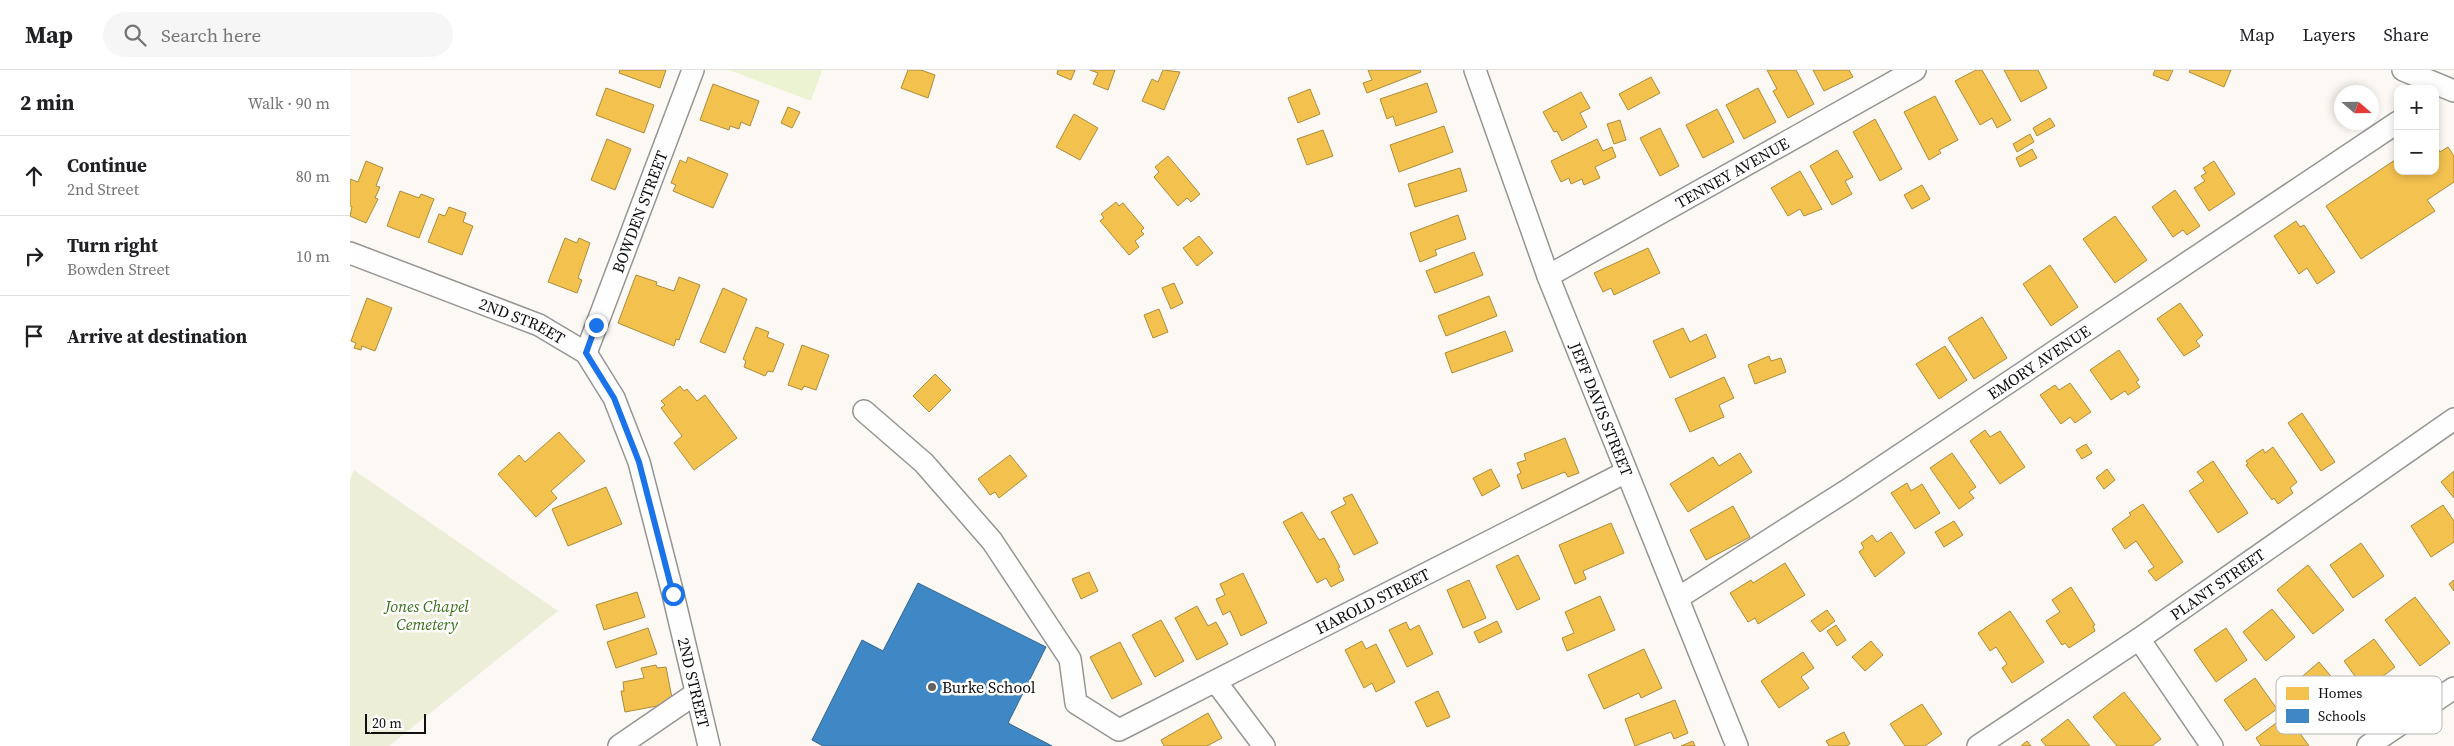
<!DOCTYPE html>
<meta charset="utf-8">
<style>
body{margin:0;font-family:"Source Serif 4",serif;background:#f6f6f6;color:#202124}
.controls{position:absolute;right:15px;top:15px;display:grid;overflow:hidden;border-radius:10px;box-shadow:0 2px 8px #0003}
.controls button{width:45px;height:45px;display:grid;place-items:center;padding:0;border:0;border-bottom:1px solid #e0e0e0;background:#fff;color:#202124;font:25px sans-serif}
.compass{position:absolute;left:1984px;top:15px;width:45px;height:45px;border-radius:50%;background:#fff;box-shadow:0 2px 8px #0003;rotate:110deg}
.scale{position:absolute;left:15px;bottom:12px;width:61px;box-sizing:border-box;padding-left:5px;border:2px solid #101010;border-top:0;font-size:14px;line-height:18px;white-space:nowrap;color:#101010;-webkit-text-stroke:4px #fff;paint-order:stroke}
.stop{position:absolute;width:15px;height:15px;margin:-11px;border:4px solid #1a73e8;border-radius:50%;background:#fff}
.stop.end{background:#1a73e8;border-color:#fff;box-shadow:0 1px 5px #0008}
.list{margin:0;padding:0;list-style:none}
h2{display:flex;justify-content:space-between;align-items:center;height:65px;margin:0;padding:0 20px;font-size:21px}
h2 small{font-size:16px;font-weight:400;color:#757577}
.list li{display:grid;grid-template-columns:32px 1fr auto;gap:15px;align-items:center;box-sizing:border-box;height:80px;padding:0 20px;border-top:1px solid #e0e0e0}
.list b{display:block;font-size:19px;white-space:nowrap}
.list p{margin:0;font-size:16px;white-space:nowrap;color:#757577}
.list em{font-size:16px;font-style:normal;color:#757577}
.icon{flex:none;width:28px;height:28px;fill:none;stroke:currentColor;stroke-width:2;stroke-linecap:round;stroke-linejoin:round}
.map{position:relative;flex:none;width:2104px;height:676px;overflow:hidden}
header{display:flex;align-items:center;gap:30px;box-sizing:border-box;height:70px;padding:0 25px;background:#fff;border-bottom:1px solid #e0e0e0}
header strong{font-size:24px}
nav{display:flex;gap:28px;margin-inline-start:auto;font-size:18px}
.search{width:350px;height:45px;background:#f6f6f6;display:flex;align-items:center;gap:12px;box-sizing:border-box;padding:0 18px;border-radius:28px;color:#757577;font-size:19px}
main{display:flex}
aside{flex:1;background:#fff}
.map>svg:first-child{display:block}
.green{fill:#ebf3d3}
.cemetery{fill:#eceed8}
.homes{fill:#f2c14e;stroke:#ae8c3b}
.schools{fill:#3f88c5;stroke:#31648f}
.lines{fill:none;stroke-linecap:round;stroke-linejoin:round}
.minor-casing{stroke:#969593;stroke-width:24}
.minor{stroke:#fffefe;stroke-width:21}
.route{stroke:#1a73e8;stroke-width:6}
.poi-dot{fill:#636260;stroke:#fff;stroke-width:2}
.labels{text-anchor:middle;stroke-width:5;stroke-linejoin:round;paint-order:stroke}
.street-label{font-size:16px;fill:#101010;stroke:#fff}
.park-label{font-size:16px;font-style:italic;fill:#3a6f19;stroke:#fff}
.poi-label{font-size:16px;fill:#101010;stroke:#fff;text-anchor:start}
.key{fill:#fff;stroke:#b7b7b7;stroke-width:1}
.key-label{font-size:14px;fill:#101010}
</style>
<header>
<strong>Map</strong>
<div class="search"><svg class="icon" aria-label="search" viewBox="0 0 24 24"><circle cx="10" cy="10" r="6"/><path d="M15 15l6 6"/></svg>Search here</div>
<nav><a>Map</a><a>Layers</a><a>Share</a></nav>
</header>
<main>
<aside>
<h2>2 min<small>Walk · 90 m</small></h2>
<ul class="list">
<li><svg class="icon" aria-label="ahead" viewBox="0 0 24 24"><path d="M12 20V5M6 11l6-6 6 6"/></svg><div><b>Continue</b><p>2nd Street</p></div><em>80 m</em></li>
<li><svg class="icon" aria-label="right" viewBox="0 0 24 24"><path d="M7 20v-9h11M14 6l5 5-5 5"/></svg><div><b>Turn right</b><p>Bowden Street</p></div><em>10 m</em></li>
<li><svg class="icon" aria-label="arrive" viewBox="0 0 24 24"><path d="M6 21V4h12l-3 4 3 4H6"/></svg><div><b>Arrive at destination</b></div></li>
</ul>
</aside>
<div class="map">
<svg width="2104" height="676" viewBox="0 0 2104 676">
<rect width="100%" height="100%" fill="#fcf9f5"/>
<path class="green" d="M 379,0 L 472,0 L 461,31 Z"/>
<path class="cemetery" d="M 4,400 L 208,541 L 39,676 L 0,676 L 0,410 Z"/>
<path class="homes" d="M 270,0 L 316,0 L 310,18 L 269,3 Z
M 558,0 L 571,0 L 585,5 L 578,28 L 551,18 Z
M 708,0 L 725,0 L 721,10 L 707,4 Z
M 740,0 L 765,0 L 758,20 L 743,14 L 748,3 Z
M 813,0 L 830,2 L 814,40 L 792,31 L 802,9 L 808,12 Z
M 1018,0 L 1070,0 L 1071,2 L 1017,23 L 1013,13 L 1022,10 Z
M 1417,0 L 1446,0 L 1464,34 L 1438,48 L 1423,21 L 1427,19 Z
M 1463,0 L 1499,0 L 1503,7 L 1474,21 Z
M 1626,0 L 1632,0 L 1661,50 L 1647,58 L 1642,48 L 1630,55 L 1605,11 Z
M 1654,0 L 1688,0 L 1697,18 L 1671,32 Z
M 1805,0 L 1823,0 L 1818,11 L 1803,5 Z
M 1840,0 L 1881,0 L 1874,17 L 1839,2 Z
M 1301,7 L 1310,23 L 1278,40 L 1269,24 Z
M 1077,13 L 1087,42 L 1046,56 L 1043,46 L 1037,49 L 1030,29 Z
M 363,14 L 409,31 L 400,56 L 391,52 L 389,59 L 380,56 L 379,60 L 350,50 Z
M 256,18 L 304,35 L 294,63 L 246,45 Z
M 1408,18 L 1426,52 L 1394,69 L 1376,35 Z
M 960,19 L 970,44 L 948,53 L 938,28 Z
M 1231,22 L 1240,38 L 1230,43 L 1237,57 L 1212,71 L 1207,61 L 1204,62 L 1193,42 Z
M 1585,26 L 1608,70 L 1589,80 L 1591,83 L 1579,90 L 1554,42 Z
M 438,37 L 450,42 L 442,58 L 431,53 Z
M 1367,39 L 1384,72 L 1353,88 L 1336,55 Z
M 724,44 L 748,58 L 730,90 L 706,77 Z
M 1700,48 L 1705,56 L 1687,66 L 1683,58 Z
M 1525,49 L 1552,99 L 1530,111 L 1503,62 Z
M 1270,50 L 1276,70 L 1264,74 L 1257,54 Z
M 1094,56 L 1103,82 L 1049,102 L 1040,75 Z
M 1310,58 L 1329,96 L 1310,106 L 1290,68 Z
M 973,60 L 983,86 L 957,95 L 947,69 Z
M 1680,64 L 1684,72 L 1667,82 L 1663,74 Z
M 257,69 L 281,79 L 265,120 L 241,110 Z
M 1247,69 L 1253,81 L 1262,77 L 1266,87 L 1245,97 L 1250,108 L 1234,115 L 1232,109 L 1221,114 L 1219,108 L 1211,112 L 1201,91 Z
M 2086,75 L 2090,82 L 2098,77 L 2104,86 L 2104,112 L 2077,130 L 2085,141 L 2011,189 L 1976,136 L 2048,88 L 2048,101 L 2085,101 Z
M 1682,79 L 1687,88 L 1670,97 L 1666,88 Z
M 1487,80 L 1503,107 L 1495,111 L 1502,124 L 1482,135 L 1460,96 Z
M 818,86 L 850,124 L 841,132 L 837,128 L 828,136 L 804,107 L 809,102 L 805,97 Z
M 338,87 L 378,104 L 363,138 L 323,121 L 326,115 L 321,113 L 330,90 L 336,93 Z
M 16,91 L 33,98 L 26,116 L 30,117 L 25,128 L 28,129 L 16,153 L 0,146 L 2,137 L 0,136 L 0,109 L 8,112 Z
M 1864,91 L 1885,124 L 1859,141 L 1844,118 L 1855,111 L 1851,106 L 1856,103 L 1853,98 Z
M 1110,98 L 1117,121 L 1065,137 L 1058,114 Z
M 1450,101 L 1472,139 L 1454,146 L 1450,139 L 1438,146 L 1421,118 Z
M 1572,115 L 1580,129 L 1562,139 L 1554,125 Z
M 1825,120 L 1850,156 L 1837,165 L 1833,160 L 1823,167 L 1802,137 Z
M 50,121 L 69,128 L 71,124 L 84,129 L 69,168 L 37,156 Z
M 766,132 L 769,136 L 773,133 L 794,158 L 791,161 L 794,164 L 785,171 L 789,177 L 779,185 L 750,151 L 754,148 L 751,144 Z
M 99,137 L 116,143 L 113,152 L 123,156 L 112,185 L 78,172 L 89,144 L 95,146 Z
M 1108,145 L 1116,169 L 1085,180 L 1087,185 L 1070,192 L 1060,163 Z
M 1765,146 L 1797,190 L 1765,213 L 1733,169 Z
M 1946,151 L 1950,157 L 1954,155 L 1985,202 L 1967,214 L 1957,198 L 1949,204 L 1924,166 Z
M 849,166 L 863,183 L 847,196 L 833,178 Z
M 215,168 L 227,173 L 229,168 L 240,173 L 228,208 L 232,210 L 227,223 L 198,212 Z
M 1298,178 L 1310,203 L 1264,225 L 1261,218 L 1253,222 L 1244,203 Z
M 1124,182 L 1133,205 L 1085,223 L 1076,201 Z
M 1700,195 L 1728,237 L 1701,256 L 1673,214 Z
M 286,205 L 307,212 L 306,215 L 324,221 L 329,207 L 350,215 L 329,270 L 326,269 L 324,276 L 268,253 Z
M 824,213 L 833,233 L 821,239 L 812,218 Z
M 373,218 L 397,229 L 375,283 L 350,272 Z
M 1139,226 L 1147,246 L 1096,266 L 1088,246 Z
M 17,228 L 42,238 L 25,281 L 12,276 L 11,280 L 4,278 L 6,273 L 1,271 Z
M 1830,233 L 1853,265 L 1846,271 L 1850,276 L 1834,286 L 1807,249 Z
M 809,239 L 818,262 L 803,268 L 794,245 Z
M 1632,247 L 1657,288 L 1624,309 L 1598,268 Z
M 406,257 L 419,262 L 417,267 L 434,274 L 423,302 L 418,301 L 415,306 L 394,297 L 396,291 L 393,289 Z
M 1333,258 L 1340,272 L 1356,264 L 1366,287 L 1320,308 L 1303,271 Z
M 1155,261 L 1163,281 L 1102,303 L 1095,283 Z
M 452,275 L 479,285 L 466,320 L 454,316 L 452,320 L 438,315 Z
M 1595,276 L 1617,310 L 1589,329 L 1566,294 Z
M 1769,280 L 1789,310 L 1786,312 L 1790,317 L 1778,325 L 1775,321 L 1761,330 L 1740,300 Z
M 1419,286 L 1421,291 L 1431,288 L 1436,302 L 1405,314 L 1398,295 Z
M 585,304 L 601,320 L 579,342 L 563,326 Z
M 1374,307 L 1384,328 L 1369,335 L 1374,347 L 1340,362 L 1325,329 Z
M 1720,313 L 1741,342 L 1725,353 L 1720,347 L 1711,354 L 1690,325 L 1705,315 L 1709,320 Z
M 330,316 L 334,321 L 337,319 L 347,331 L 355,325 L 387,368 L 344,400 L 324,373 L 332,366 L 311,338 L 315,335 L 311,331 Z
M 1952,343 L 1985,392 L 1971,401 L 1938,353 Z
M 1635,360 L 1640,367 L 1650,361 L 1675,397 L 1650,414 L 1620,371 Z
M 209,362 L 235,391 L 201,421 L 207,428 L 186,447 L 148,404 L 169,385 L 175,392 Z
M 1215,368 L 1229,403 L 1218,407 L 1215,402 L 1172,419 L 1167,405 L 1171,403 L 1167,393 L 1176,390 L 1174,384 Z
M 1736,374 L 1742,383 L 1732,389 L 1726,380 Z
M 1923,377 L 1947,412 L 1940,418 L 1943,423 L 1928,434 L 1924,428 L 1922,430 L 1896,395 L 1898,394 L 1896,391 L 1913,379 L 1915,383 Z
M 1390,383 L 1402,402 L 1338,442 L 1320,414 L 1363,387 L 1369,396 Z
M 1602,383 L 1626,417 L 1619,422 L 1624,428 L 1609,439 L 1580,398 Z
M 660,385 L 677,406 L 649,428 L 645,422 L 640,425 L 628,409 Z
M 1863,391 L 1898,443 L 1868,463 L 1839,421 L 1854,411 L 1847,402 Z
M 1141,399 L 1150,416 L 1132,426 L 1123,408 Z
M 1757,399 L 1765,410 L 1754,419 L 1746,408 Z
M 2104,401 L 2104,428 L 2091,412 Z
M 1557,413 L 1561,421 L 1572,414 L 1590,443 L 1565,459 L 1541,423 Z
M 256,417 L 272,454 L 218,476 L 202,439 Z
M 1002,424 L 1028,473 L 1004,485 L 981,442 L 996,434 L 993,428 Z
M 1793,434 L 1833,492 L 1806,511 L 1798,501 L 1804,497 L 1786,471 L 1775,479 L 1762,459 L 1781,445 L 1779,443 Z
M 2093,435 L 2104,451 L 2104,472 L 2081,487 L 2061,456 Z
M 1383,436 L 1400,467 L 1356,490 L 1340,460 Z
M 952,442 L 969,470 L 974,468 L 990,497 L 988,498 L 994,510 L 981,517 L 976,508 L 967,513 L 933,452 Z
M 1604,451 L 1613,465 L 1594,477 L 1585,462 Z
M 1261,453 L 1274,483 L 1233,501 L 1236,509 L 1225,514 L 1209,475 Z
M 1541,462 L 1555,483 L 1525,507 L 1509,482 L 1514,478 L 1511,473 L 1522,465 L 1527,472 Z
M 2011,473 L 2034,506 L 2003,528 L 1980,495 Z
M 1168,485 L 1190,529 L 1167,540 L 1146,496 Z
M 1435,493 L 1455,525 L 1408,554 L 1405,548 L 1398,552 L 1380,523 L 1401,510 L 1403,513 Z
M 1958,495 L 1994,540 L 1963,564 L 1927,520 Z
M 739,502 L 748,521 L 731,529 L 722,509 Z
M 893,503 L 917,553 L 891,566 L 880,541 L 873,545 L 866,529 L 875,525 L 870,514 Z
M 1119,510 L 1136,548 L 1113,558 L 1097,520 Z
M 2104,510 L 2104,521 L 2099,514 Z
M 1721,517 L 1745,555 L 1743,556 L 1745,561 L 1719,578 L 1715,573 L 1712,575 L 1696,551 L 1710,542 L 1702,530 Z
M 287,522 L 295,547 L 254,560 L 246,535 Z
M 1250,526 L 1265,560 L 1217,581 L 1212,568 L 1224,563 L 1215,542 Z
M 2065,527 L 2100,573 L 2070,596 L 2035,550 Z
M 847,536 L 858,556 L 866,552 L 878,574 L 847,590 L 825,548 Z
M 1922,539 L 1945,567 L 1916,591 L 1893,562 Z
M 1477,540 L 1485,551 L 1470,562 L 1461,551 Z
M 1660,541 L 1694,592 L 1662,613 L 1652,598 L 1657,594 L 1646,577 L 1640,581 L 1628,563 Z
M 811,550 L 834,591 L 805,607 L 782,565 Z
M 1147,551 L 1152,562 L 1129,573 L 1124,562 Z
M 1056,552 L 1060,560 L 1069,555 L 1083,584 L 1057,597 L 1039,560 Z
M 1486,555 L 1496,570 L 1487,576 L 1477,561 Z
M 298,558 L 307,584 L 266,598 L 257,572 Z
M 1876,558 L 1897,590 L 1866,612 L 1844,580 Z
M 2024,569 L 2045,597 L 2015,620 L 1994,591 Z
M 1012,571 L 1016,579 L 1026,574 L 1045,612 L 1026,622 L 1022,613 L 1014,618 L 995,580 Z
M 1521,571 L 1533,585 L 1515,601 L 1502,587 Z
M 770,572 L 792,614 L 762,629 L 740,587 Z
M 1294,579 L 1312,618 L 1291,628 L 1289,623 L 1254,639 L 1238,605 Z
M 1453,582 L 1464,598 L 1451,607 L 1459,618 L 1429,638 L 1411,611 Z
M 1969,592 L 2006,636 L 1977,661 L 1940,617 Z
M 306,595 L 307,598 L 316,597 L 323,633 L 275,642 L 271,621 L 274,621 L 273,612 L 294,608 L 291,598 Z
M 1905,608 L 1927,639 L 1896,661 L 1874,630 Z
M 1088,621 L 1100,647 L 1077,657 L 1065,632 Z
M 1774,622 L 1811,669 L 1802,676 L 1767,676 L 1743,647 Z
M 1325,630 L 1338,663 L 1324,669 L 1321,662 L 1285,676 L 1275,649 Z
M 1572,634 L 1592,664 L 1575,676 L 1555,676 L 1540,654 Z
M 858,643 L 872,668 L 857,676 L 814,676 L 811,670 Z
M 1937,645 L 1959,676 L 1911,676 L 1906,668 Z
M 1718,649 L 1740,676 L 1696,676 L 1691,670 Z
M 1494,662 L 1500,674 L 1496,676 L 1479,676 L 1476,671 Z
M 1343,671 L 1345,676 L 1331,676 Z
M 1677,671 L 1681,676 L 1671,676 Z"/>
<path class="schools" d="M 568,513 L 696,577 L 658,653 L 702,676 L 473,676 L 462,670 L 512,570 L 533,581 Z"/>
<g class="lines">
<g class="minor-casing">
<g id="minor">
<path id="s1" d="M 1125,0 L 1198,206 L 1387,676"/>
<path d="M 2053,0 L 2104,21"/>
<path id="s2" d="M 0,183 L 189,255 L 236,283 L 264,328 L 289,392 L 323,524 L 359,676"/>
<path id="s3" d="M 1198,206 L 1565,0"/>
<path id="s4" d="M 236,283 L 343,0"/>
<path id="s5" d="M 514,341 L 574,393 L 642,471 L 720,589 L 726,633 L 769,660 L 1276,402"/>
<path id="s6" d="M 1328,528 L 1499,419 L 2048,52"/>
<path d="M 1789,569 L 1862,676"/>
<path d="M 866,612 L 914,676"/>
<path d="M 269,676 L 345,624"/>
<path id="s7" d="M 1628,676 L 1789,569 L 2104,349"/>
<path d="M 2018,676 L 2104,618"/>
</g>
</g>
<use href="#minor" class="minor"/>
</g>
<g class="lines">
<path class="route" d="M 246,255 L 236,283 L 264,328 L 289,392 L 323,524"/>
</g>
<circle class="poi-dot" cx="582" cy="617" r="5"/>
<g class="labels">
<g class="street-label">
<text dy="6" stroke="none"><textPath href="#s3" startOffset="211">TENNEY AVENUE</textPath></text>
<text dy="6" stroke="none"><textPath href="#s4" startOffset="151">BOWDEN STREET</textPath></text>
<text dy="6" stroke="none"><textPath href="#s2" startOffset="185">2ND STREET</textPath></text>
<text dy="6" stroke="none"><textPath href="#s6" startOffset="431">EMORY AVENUE</textPath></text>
<text dy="6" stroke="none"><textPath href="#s1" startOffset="362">JEFF DAVIS STREET</textPath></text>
<text dy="6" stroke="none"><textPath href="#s7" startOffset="289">PLANT STREET</textPath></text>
<text dy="6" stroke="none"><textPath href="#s5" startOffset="704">HAROLD STREET</textPath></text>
<text dy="6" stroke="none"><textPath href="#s2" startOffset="606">2ND STREET</textPath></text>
</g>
<g class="park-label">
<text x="77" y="542">Jones Chapel<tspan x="77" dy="18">Cemetery</tspan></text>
</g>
<g class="poi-label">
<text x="592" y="623">Burke School</text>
</g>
</g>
<rect x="1926" y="606" width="166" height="58" rx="8" class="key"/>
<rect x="1936" y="617" width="23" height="13" fill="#f2c14e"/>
<rect x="1936" y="639" width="23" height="14" fill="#3f88c5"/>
<g class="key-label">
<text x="1968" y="628">Homes</text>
<text x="1968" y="651">Schools</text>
</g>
</svg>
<div class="controls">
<button>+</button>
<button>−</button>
</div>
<svg class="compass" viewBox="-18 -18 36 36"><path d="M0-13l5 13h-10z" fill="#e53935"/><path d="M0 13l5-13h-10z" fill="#757577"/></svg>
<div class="scale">20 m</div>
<div class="stop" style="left:323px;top:524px"></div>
<div class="stop end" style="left:246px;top:255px"></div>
</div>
</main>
